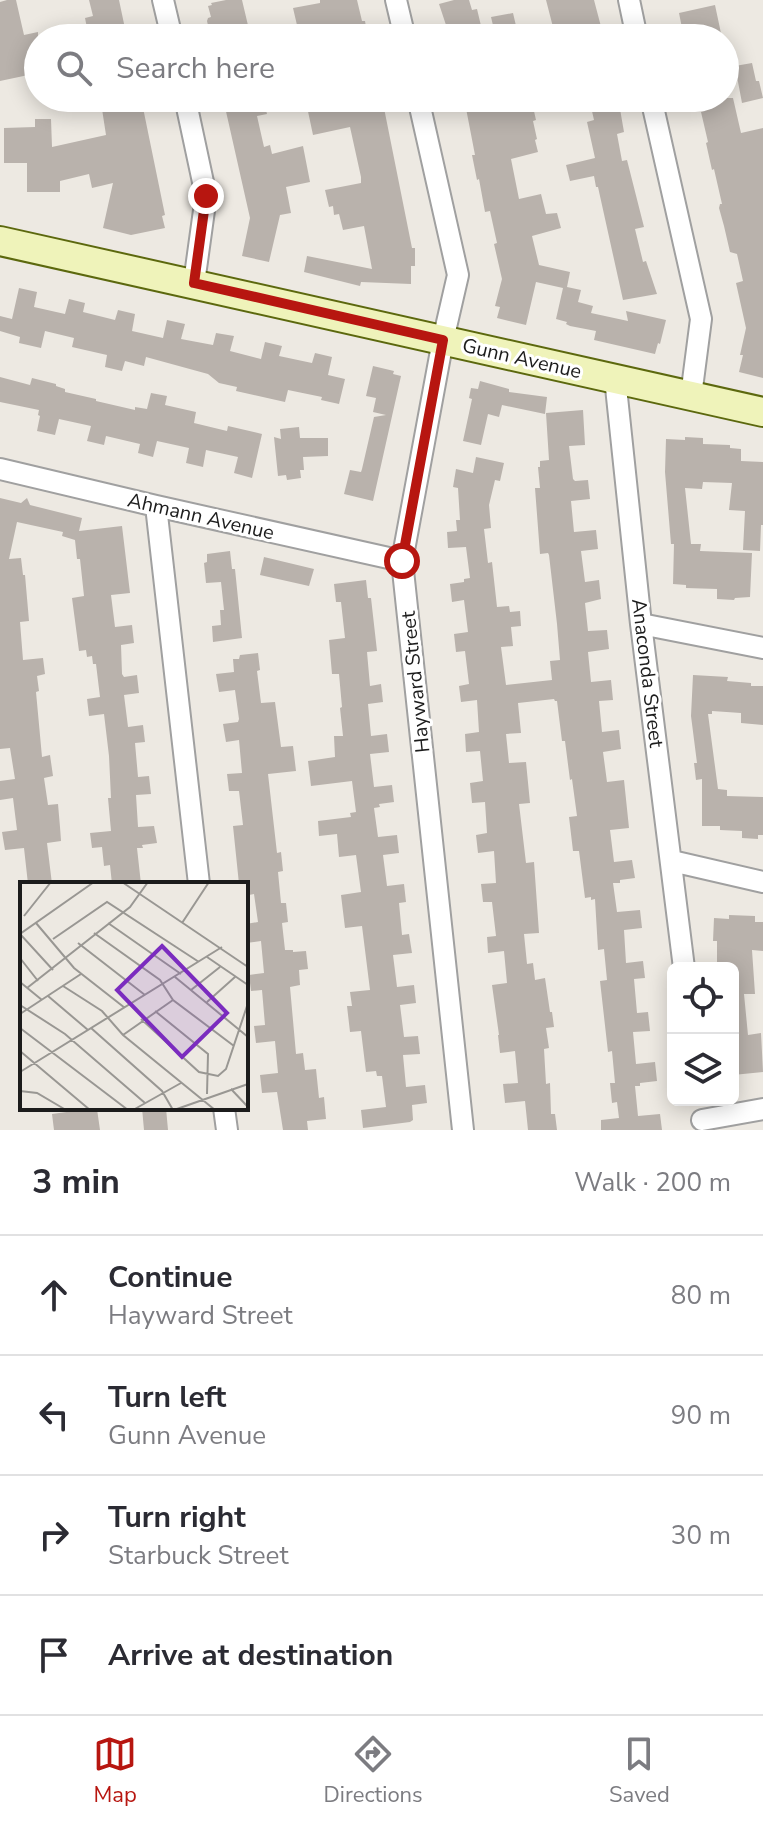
<!DOCTYPE html>
<meta charset="utf-8">
<style>
body{margin:0;font-family:"Nunito Sans",sans-serif;background:#f2f2f3;color:#2b2b33}
.controls{position:absolute;right:24px;bottom:24px;display:grid;overflow:hidden;border-radius:12px;box-shadow:0 4px 20px #0003}
.controls button{width:72px;height:72px;display:grid;place-items:center;padding:0;border:0;border-bottom:2px solid #e1e1e2;background:#fff;color:#2b2b33;font:40px sans-serif}
.stop{position:absolute;width:24px;height:24px;margin:-18px;border:6px solid #b71610;border-radius:50%;background:#fff}
.stop.end{background:#b71610;border-color:#fff;box-shadow:0 2px 8px #0008}
.list{margin:0;padding:0;list-style:none}
h2{display:flex;justify-content:space-between;align-items:center;height:104px;margin:0;padding:0 32px;font-size:34px}
h2 small{font-size:26px;font-weight:400;color:#7c7c81}
.list li{display:grid;grid-template-columns:52px 1fr auto;gap:24px;align-items:center;box-sizing:border-box;height:120px;padding:0 32px;border-top:2px solid #e1e1e2}
.list b{display:block;font-size:30px;white-space:nowrap}
.list p{margin:0;font-size:26px;white-space:nowrap;color:#7c7c81}
.list em{font-size:26px;font-style:normal;color:#7c7c81}
.icon{flex:none;width:44px;height:44px;fill:none;stroke:currentColor;stroke-width:2;stroke-linecap:round;stroke-linejoin:round}
.map{position:relative;flex:none;width:763px;height:1130px;overflow:hidden}
.search{position:absolute;background:#fff;box-shadow:0 4px 20px #0003;left:24px;right:24px;top:24px;height:88px;display:flex;align-items:center;gap:20px;box-sizing:border-box;padding:0 28px;border-radius:44px;color:#7c7c81;font-size:30px}
.sheet{height:584px;background:#fff}
nav{display:flex;justify-content:space-around;align-items:center;box-sizing:border-box;height:112px;border-top:2px solid #e1e1e2;background:#fff;font-size:22px;color:#7c7c81}
nav a{display:grid;justify-items:center;gap:4px}
nav .on{color:#b71610}
.map>svg:first-child{display:block}
.building{fill:#b9b2ac}
.lines{fill:none;stroke-linecap:round;stroke-linejoin:round}
.street-casing{stroke:#a0a0a0;stroke-width:24}
.secondary-casing{stroke:#5c680e;stroke-width:32}
.street{stroke:#fff;stroke-width:20}
.secondary{stroke:#eff3ba;stroke-width:28}
.route{stroke:#b71610;stroke-width:10}
.labels{text-anchor:middle;stroke-width:6;stroke-linejoin:round;paint-order:stroke}
.street-label{font-size:20px;fill:#1c1c1c;stroke:#fff}
.inset-road{fill:none;stroke:#999793;stroke-width:2}
.view{fill:#7b2cbf;fill-opacity:0.15;stroke:#7b2cbf;stroke-width:4}
.inset-edge{fill:none;stroke:#1c1c1c;stroke-width:4}
</style>
<div class="map">
<svg width="763" height="1130" viewBox="0 0 763 1130">
<rect width="100%" height="100%" fill="#ede9e2"/>
<path class="building" d="M 7,0 L 16,0 L 24,35 L 38,32 L 38,51 L 29,53 L 33,74 L 0,81 L 0,2 Z
M 89,0 L 119,0 L 127,38 L 89,38 L 85,18 L 93,16 Z
M 226,0 L 242,0 L 251,38 L 211,38 L 207,21 L 208,18 L 211,17 L 208,6 L 212,5 L 211,3 Z
M 320,0 L 357,0 L 362,21 L 365,21 L 368,38 L 300,38 L 293,8 L 320,3 Z
M 454,0 L 469,0 L 472,10 L 477,9 L 482,30 L 450,37 L 439,4 Z
M 546,0 L 594,0 L 604,38 L 557,38 L 556,30 L 554,31 Z
M 715,5 L 722,38 L 684,38 L 679,13 Z
M 513,13 L 517,30 L 513,31 L 514,38 L 496,38 L 491,17 Z
M 752,63 L 756,81 L 759,81 L 763,98 L 742,103 L 735,66 Z
M 105,98 L 141,98 L 165,215 L 162,216 L 165,228 L 131,235 L 103,228 L 113,183 L 92,188 L 89,174 L 60,181 L 60,192 L 27,192 L 27,163 L 4,163 L 4,128 L 35,127 L 35,119 L 51,119 L 52,147 L 106,135 L 102,109 L 107,108 Z
M 227,98 L 263,98 L 267,114 L 257,116 L 264,147 L 270,145 L 272,154 L 303,146 L 310,182 L 286,187 L 291,213 L 280,215 L 269,262 L 242,256 L 250,218 L 225,107 L 229,106 Z
M 320,98 L 382,98 L 412,248 L 415,248 L 415,266 L 411,266 L 411,284 L 361,282 L 360,286 L 304,272 L 307,256 L 372,269 L 364,226 L 343,230 L 339,214 L 334,215 L 333,206 L 329,207 L 325,190 L 361,183 L 361,177 L 350,127 L 313,135 L 306,102 Z
M 464,98 L 531,98 L 536,120 L 533,121 L 537,139 L 535,140 L 538,152 L 511,159 L 519,199 L 541,194 L 546,214 L 557,213 L 561,228 L 532,236 L 539,265 L 570,272 L 567,287 L 581,290 L 578,302 L 593,306 L 591,313 L 628,321 L 626,311 L 666,320 L 660,344 L 658,343 L 655,354 L 594,340 L 596,331 L 570,326 L 566,324 L 567,322 L 556,319 L 563,288 L 536,282 L 526,325 L 497,318 L 500,307 L 495,306 L 502,279 L 494,244 L 497,243 L 490,211 L 485,212 L 479,179 L 477,180 L 472,155 L 475,155 Z
M 589,98 L 614,98 L 617,110 L 620,109 L 624,132 L 617,134 L 622,161 L 627,160 L 644,227 L 635,229 L 643,262 L 646,261 L 657,294 L 623,300 L 598,187 L 596,187 L 594,176 L 570,181 L 566,165 L 595,158 L 587,122 L 594,120 Z
M 715,98 L 733,98 L 741,133 L 763,128 L 763,378 L 739,372 L 743,355 L 740,355 L 746,328 L 736,283 L 743,281 L 737,254 L 730,252 L 724,226 L 719,208 L 720,204 L 722,204 L 714,169 L 712,170 L 706,143 L 708,142 L 701,112 L 705,111 L 703,101 Z
M 19,288 L 37,292 L 34,307 L 65,314 L 69,299 L 85,303 L 83,312 L 115,320 L 118,310 L 135,314 L 132,331 L 163,338 L 167,320 L 185,324 L 181,339 L 213,345 L 216,333 L 234,336 L 230,351 L 261,359 L 265,342 L 282,346 L 279,356 L 312,363 L 315,353 L 332,357 L 328,375 L 345,379 L 339,404 L 321,400 L 322,397 L 288,390 L 285,402 L 236,391 L 237,387 L 219,383 L 208,374 L 146,357 L 144,366 L 125,361 L 122,371 L 105,367 L 107,355 L 72,347 L 74,338 L 45,331 L 41,348 L 19,343 L 20,337 L 0,331 L 0,316 L 12,319 Z
M 373,366 L 394,371 L 393,374 L 401,376 L 373,501 L 344,494 L 350,470 L 361,472 L 362,469 L 374,417 L 386,415 L 373,412 L 376,398 L 366,396 Z
M 0,377 L 30,385 L 32,378 L 56,384 L 56,386 L 65,389 L 65,392 L 96,399 L 96,401 L 135,410 L 135,407 L 147,409 L 151,393 L 167,396 L 165,405 L 196,412 L 194,423 L 227,431 L 228,426 L 262,434 L 252,478 L 234,473 L 238,457 L 206,450 L 203,467 L 186,463 L 189,448 L 157,441 L 153,457 L 138,453 L 140,444 L 106,436 L 104,445 L 87,441 L 91,426 L 59,419 L 55,435 L 37,431 L 40,416 L 38,415 L 39,410 L 0,402 Z
M 480,381 L 509,389 L 509,392 L 547,397 L 545,414 L 502,405 L 499,417 L 488,414 L 481,445 L 463,441 L 472,399 L 469,398 L 471,388 L 478,389 Z
M 583,410 L 585,445 L 569,446 L 573,479 L 575,481 L 588,480 L 590,499 L 571,501 L 574,532 L 596,530 L 598,549 L 581,551 L 585,582 L 599,580 L 601,599 L 585,603 L 588,631 L 607,630 L 609,649 L 588,652 L 591,682 L 611,680 L 613,700 L 599,701 L 602,732 L 619,730 L 621,749 L 603,752 L 607,782 L 624,780 L 629,828 L 610,830 L 614,862 L 632,860 L 635,878 L 620,880 L 620,883 L 613,883 L 617,912 L 640,910 L 642,928 L 624,930 L 626,963 L 643,961 L 645,978 L 634,979 L 637,1013 L 648,1012 L 650,1031 L 633,1032 L 636,1064 L 655,1062 L 657,1081 L 640,1083 L 640,1086 L 635,1086 L 638,1116 L 660,1114 L 662,1130 L 601,1130 L 601,1120 L 619,1118 L 617,1102 L 612,1103 L 610,1083 L 615,1083 L 612,1051 L 608,1052 L 600,981 L 607,980 L 604,949 L 598,950 L 595,899 L 591,900 L 591,897 L 585,898 L 579,851 L 573,851 L 569,817 L 577,816 L 572,779 L 570,780 L 565,741 L 562,741 L 557,701 L 555,701 L 554,699 L 518,703 L 521,733 L 506,734 L 509,763 L 526,762 L 530,803 L 519,804 L 526,863 L 534,862 L 539,933 L 524,934 L 527,964 L 533,963 L 535,980 L 545,978 L 550,1012 L 552,1012 L 554,1027 L 546,1028 L 549,1048 L 544,1049 L 546,1084 L 550,1083 L 551,1114 L 555,1114 L 557,1130 L 528,1130 L 525,1101 L 505,1103 L 503,1084 L 518,1083 L 515,1051 L 500,1053 L 498,1035 L 499,1035 L 492,985 L 507,983 L 504,951 L 488,953 L 487,937 L 496,936 L 492,902 L 483,902 L 481,884 L 496,883 L 494,851 L 478,853 L 476,835 L 487,833 L 485,802 L 472,803 L 470,783 L 483,781 L 480,751 L 466,752 L 465,734 L 479,732 L 477,700 L 461,702 L 459,686 L 469,684 L 465,651 L 456,652 L 454,634 L 468,632 L 464,600 L 452,602 L 450,584 L 464,582 L 464,579 L 470,578 L 466,547 L 448,548 L 447,532 L 457,531 L 456,520 L 460,520 L 458,488 L 453,487 L 456,469 L 473,473 L 476,457 L 504,463 L 500,481 L 495,480 L 489,505 L 491,528 L 484,529 L 488,563 L 492,562 L 497,607 L 509,606 L 510,612 L 520,611 L 521,626 L 511,627 L 513,646 L 501,647 L 506,685 L 552,680 L 550,661 L 560,660 L 557,624 L 549,555 L 548,553 L 540,554 L 535,488 L 540,488 L 538,467 L 540,467 L 540,461 L 549,460 L 546,413 Z
M 299,427 L 300,438 L 328,438 L 328,456 L 303,457 L 304,470 L 300,470 L 301,478 L 287,480 L 286,475 L 278,476 L 274,437 L 281,439 L 280,429 Z
M 685,437 L 703,438 L 703,444 L 730,445 L 730,448 L 741,449 L 741,461 L 763,462 L 763,525 L 761,525 L 760,551 L 743,550 L 745,511 L 729,510 L 732,483 L 703,482 L 702,489 L 685,488 L 691,544 L 701,544 L 700,551 L 752,553 L 750,597 L 735,598 L 734,600 L 717,599 L 717,589 L 686,588 L 686,585 L 673,584 L 674,544 L 671,544 L 665,472 L 666,439 L 685,440 Z
M 0,498 L 21,503 L 27,498 L 30,505 L 82,518 L 79,531 L 122,526 L 130,593 L 111,595 L 115,627 L 132,625 L 134,643 L 121,645 L 122,674 L 124,677 L 137,675 L 139,693 L 124,695 L 128,727 L 143,725 L 145,742 L 135,743 L 138,777 L 149,776 L 151,794 L 136,795 L 138,827 L 154,826 L 157,843 L 142,845 L 143,848 L 137,848 L 141,884 L 112,884 L 110,865 L 104,866 L 102,847 L 92,848 L 90,833 L 111,831 L 108,798 L 111,798 L 109,756 L 104,714 L 89,716 L 87,699 L 100,697 L 96,664 L 93,664 L 92,656 L 87,657 L 86,650 L 79,651 L 72,598 L 84,596 L 80,559 L 77,559 L 75,540 L 62,536 L 63,532 L 17,522 L 9,559 L 21,558 L 23,575 L 25,575 L 29,621 L 20,622 L 23,660 L 43,658 L 45,674 L 37,676 L 39,691 L 36,692 L 42,757 L 50,755 L 53,776 L 44,778 L 48,805 L 58,804 L 60,827 L 61,841 L 47,843 L 52,884 L 28,884 L 24,848 L 5,850 L 2,832 L 17,830 L 13,798 L 0,800 L 0,781 L 15,779 L 10,748 L 0,749 Z
M 230,551 L 232,569 L 235,569 L 242,638 L 213,642 L 212,626 L 221,625 L 220,610 L 224,610 L 221,582 L 206,583 L 204,563 L 207,562 L 207,554 Z
M 264,557 L 314,569 L 309,586 L 260,575 Z
M 366,580 L 368,598 L 371,598 L 377,651 L 367,652 L 370,686 L 381,684 L 383,702 L 368,704 L 371,736 L 387,734 L 389,752 L 370,754 L 374,787 L 392,785 L 394,802 L 379,804 L 380,807 L 374,808 L 378,837 L 397,835 L 399,853 L 383,855 L 387,886 L 404,884 L 406,902 L 399,903 L 402,935 L 409,934 L 412,953 L 393,955 L 397,987 L 414,985 L 416,1003 L 400,1005 L 404,1037 L 418,1036 L 420,1054 L 403,1055 L 406,1087 L 425,1085 L 427,1103 L 412,1105 L 413,1120 L 410,1122 L 363,1128 L 361,1110 L 386,1107 L 382,1076 L 377,1076 L 376,1071 L 366,1072 L 361,1031 L 350,1032 L 347,1006 L 352,1006 L 350,992 L 370,990 L 362,926 L 345,928 L 341,895 L 361,892 L 356,855 L 339,857 L 337,834 L 319,836 L 318,821 L 351,817 L 350,813 L 356,812 L 352,781 L 311,786 L 308,761 L 335,757 L 334,736 L 343,736 L 340,708 L 342,707 L 339,674 L 332,674 L 329,640 L 345,638 L 341,602 L 336,602 L 334,584 Z
M 258,653 L 260,670 L 257,671 L 261,703 L 275,702 L 281,747 L 293,746 L 296,771 L 268,774 L 277,853 L 281,852 L 283,871 L 278,872 L 281,903 L 286,903 L 288,922 L 282,923 L 285,950 L 293,950 L 293,952 L 306,951 L 308,969 L 299,970 L 300,985 L 290,987 L 296,1054 L 303,1053 L 305,1070 L 316,1069 L 319,1098 L 324,1097 L 326,1119 L 307,1121 L 308,1130 L 283,1130 L 277,1092 L 262,1093 L 260,1075 L 278,1073 L 275,1041 L 256,1043 L 254,1026 L 265,1025 L 262,990 L 251,991 L 249,975 L 264,973 L 261,941 L 246,943 L 246,924 L 258,922 L 254,894 L 249,895 L 249,892 L 246,892 L 246,884 L 239,884 L 233,826 L 243,825 L 239,791 L 229,791 L 227,774 L 242,773 L 239,740 L 226,742 L 223,724 L 238,722 L 239,719 L 235,690 L 219,692 L 216,674 L 234,672 L 233,659 L 239,659 L 240,655 Z
M 693,675 L 728,677 L 727,681 L 751,683 L 751,686 L 763,686 L 763,725 L 741,723 L 741,713 L 712,711 L 712,714 L 708,714 L 718,789 L 727,790 L 727,796 L 763,797 L 763,835 L 758,835 L 758,839 L 742,838 L 742,831 L 720,830 L 720,826 L 702,826 L 702,779 L 696,780 L 694,763 L 697,763 L 691,716 Z
M 729,915 L 755,916 L 755,922 L 763,922 L 763,951 L 752,950 L 755,994 L 744,994 L 748,1035 L 761,1033 L 763,1072 L 733,1075 L 733,968 L 724,968 L 724,964 L 717,962 L 717,941 L 713,941 L 714,918 L 729,919 Z
M 142,1108 L 166,1108 L 168,1130 L 144,1130 Z
M 88,1109 L 97,1109 L 100,1130 L 54,1130 L 52,1114 Z"/>
<g class="lines">
<g class="street-casing">
<path id="street" d="M 163,0 L 172,38
M 396,0 L 405,38
M 629,0 L 637,38
M 185,98 L 206,196 L 194,283
M 418,98 L 458,275 L 443,340 L 402,561 L 463,1130
M 651,98 L 701,319 L 691,396
M 615,378 L 641,624 L 684,968
M 0,469 L 156,506 L 402,561
M 156,506 L 199,884
M 641,624 L 763,648
M 672,861 L 763,882
M 224,1108 L 227,1130
M 702,1120 L 763,1109"/>
</g>
<g class="secondary-casing">
<path id="secondary" d="M 0,241 L 763,412"/>
</g>
<use href="#street" class="street"/>
<use href="#secondary" class="secondary"/>
</g>
<g class="lines">
<path class="route" d="M 206,196 L 194,283 L 443,340 L 402,561"/>
</g>
<g class="labels">
<g class="street-label">
<text transform="translate(522 358) rotate(13)" y="7">Gunn Avenue</text>
<text transform="translate(201 516) rotate(13)" y="7">Ahmann Avenue</text>
<text transform="translate(648 673) rotate(83)" y="7">Anaconda Street</text>
<text transform="translate(415 682) rotate(-96)" y="7">Hayward Street</text>
</g>
</g>
<g transform="translate(20 882)">
<rect width="228" height="228" fill="#ede9e2"/>
<path class="inset-road" d="M 102,0 L 228,85M 4,34 L 31,0M 16,41 L 54,86 L 105,126M 88,41 L 161,92M 162,41 L 189,0M 74,51 L 140,98 L 153,118 L 214,164M 33,57 L 87,20 L 179,80M 58,61 L 125,113M 187,75 L 228,103M 0,76 L 18,99M 33,88 L 0,52 L 74,0M 155,95 L 228,155M 0,100 L 22,118M 43,104 L 82,129 L 103,153 L 195,228M 7,106 L 110,25 L 128,0M 171,108 L 200,85M 28,114 L 68,148M 187,120 L 215,95M 0,123 L 45,152 L 125,221M 135,129 L 188,172 L 187,212M 0,132 L 61,92M 121,137 L 179,190 L 198,194 L 206,187 L 228,121M 0,146 L 108,228M 71,146 L 142,209 L 153,228M 103,153 L 153,118M 0,169 L 70,228M 0,190 L 202,65M 211,207 L 228,225M 0,209 L 17,211 L 46,228M 113,228 L 161,201M 154,228 L 228,202"/>
<path class="view" d="M 142,64 L 207,131 L 162,175 L 97,108 Z"/>
<rect width="228" height="228" class="inset-edge"/>
</g>
</svg>
<div class="controls">
<button><svg class="icon" aria-label="locate" viewBox="0 0 24 24"><circle cx="12" cy="12" r="6"/><path d="M12 2v4M12 18v4M2 12h4M18 12h4"/></svg></button>
<button><svg class="icon" aria-label="layers" viewBox="0 0 24 24"><path d="M12 4l9 5-9 5-9-5zM3 14l9 5 9-5"/></svg></button>
</div>
<div class="stop" style="left:402px;top:561px"></div>
<div class="stop end" style="left:206px;top:196px"></div>
<div class="search"><svg class="icon" aria-label="search" viewBox="0 0 24 24"><circle cx="10" cy="10" r="6"/><path d="M15 15l6 6"/></svg>Search here</div>
</div>
<section class="sheet">
<h2>3 min<small>Walk · 200 m</small></h2>
<ul class="list">
<li><svg class="icon" aria-label="ahead" viewBox="0 0 24 24"><path d="M12 20V5M6 11l6-6 6 6"/></svg><div><b>Continue</b><p>Hayward Street</p></div><em>80 m</em></li>
<li><svg class="icon" aria-label="left" viewBox="0 0 24 24"><path d="M17 20v-9H6M10 6l-5 5 5 5"/></svg><div><b>Turn left</b><p>Gunn Avenue</p></div><em>90 m</em></li>
<li><svg class="icon" aria-label="right" viewBox="0 0 24 24"><path d="M7 20v-9h11M14 6l5 5-5 5"/></svg><div><b>Turn right</b><p>Starbuck Street</p></div><em>30 m</em></li>
<li><svg class="icon" aria-label="arrive" viewBox="0 0 24 24"><path d="M6 21V4h12l-3 4 3 4H6"/></svg><div><b>Arrive at destination</b></div></li>
</ul>
</section>
<nav>
<a class="on"><svg class="icon" aria-label="map" viewBox="0 0 24 24"><path d="M3 6l6-2 6 2 6-2v14l-6 2-6-2-6 2zM9 4v14M15 6v14"/></svg>Map</a>
<a><svg class="icon" aria-label="directions" viewBox="0 0 24 24"><path d="M12 3l9 9-9 9-9-9zM9 14v-3h6M13 9l2 2-2 2"/></svg>Directions</a>
<a><svg class="icon" aria-label="saved" viewBox="0 0 24 24"><path d="M7 4h10v16l-5-4-5 4z"/></svg>Saved</a>
</nav>
